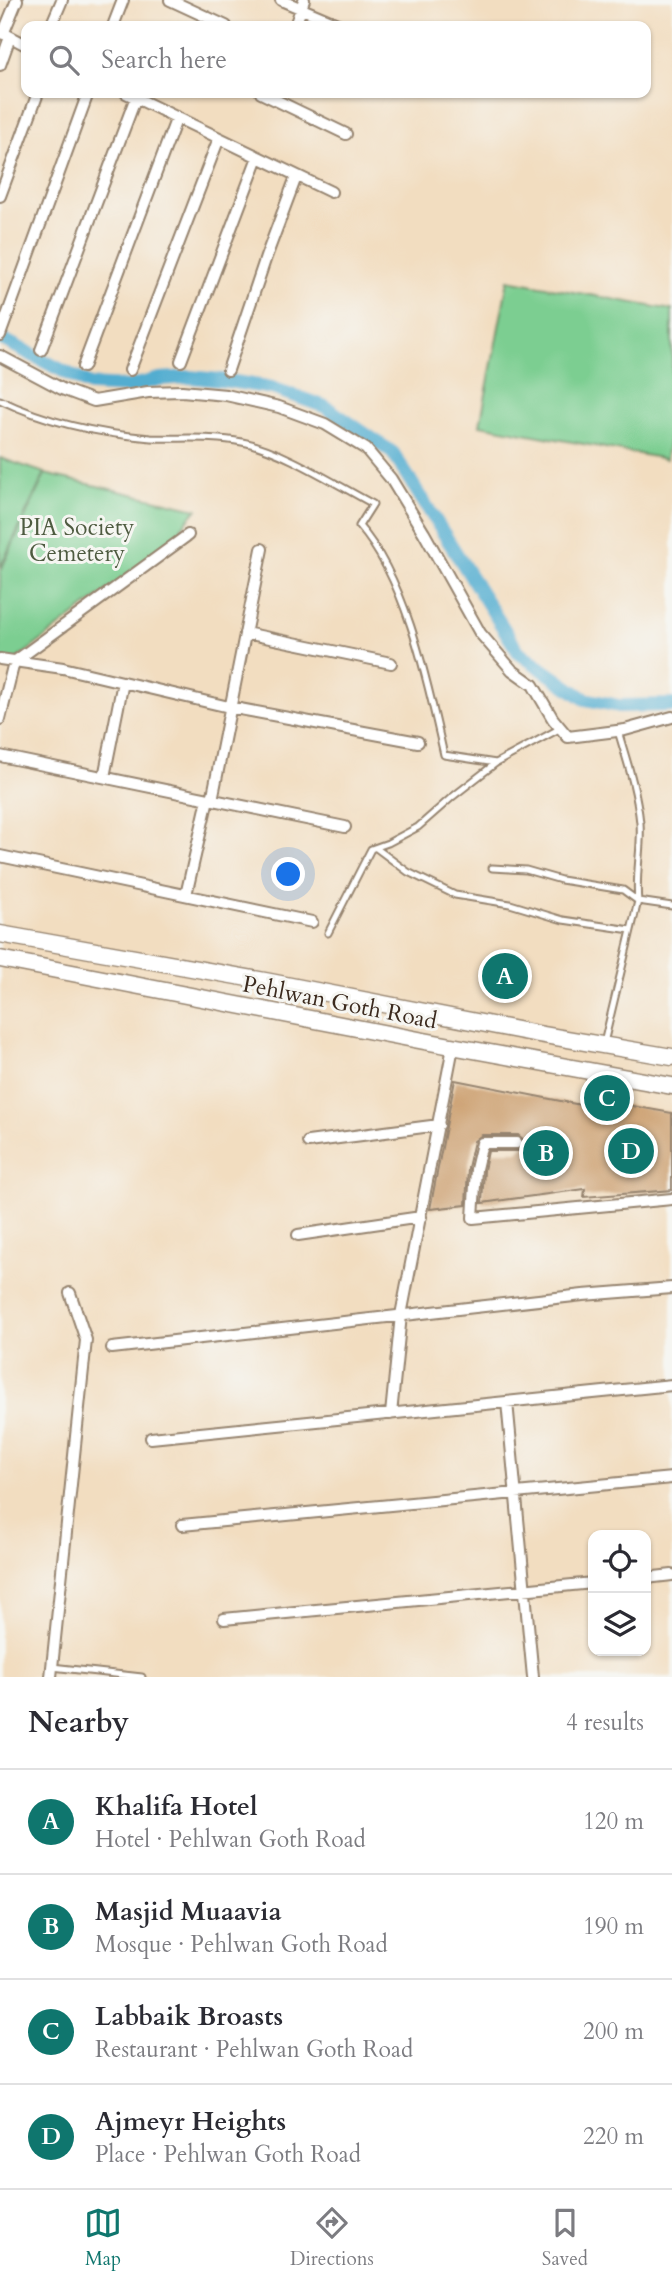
<!DOCTYPE html>
<meta charset="utf-8">
<style>
body{margin:0;font-family:Cardo,serif;background:#f2f2f3;color:#2b2b33}
.controls{position:absolute;right:21px;bottom:21px;display:grid;overflow:hidden;border-radius:14px;box-shadow:0 2px 5px #0004}
.controls button{width:63px;height:63px;display:grid;place-items:center;padding:0;border:0;border-bottom:2px solid #e1e1e2;background:#fff;color:#2b2b33;font:35px sans-serif}
.you{position:absolute;left:289px;top:875px;width:24px;height:24px;margin:-18px;border:5px solid #fff;border-radius:50%;background:#1a73e8;box-shadow:0 0 0 10px #1a73e833}
.badge{display:grid;place-items:center;width:46px;height:46px;border-radius:50%;background:#0f766e;color:#fff;font-size:23px;font-weight:700}
.pin{position:absolute;translate:-50% -50%;border:4px solid #fff;box-shadow:0 2px 7px #0006}
.list{margin:0;padding:0;list-style:none}
h2{display:flex;justify-content:space-between;align-items:center;height:91px;margin:0;padding:0 28px;font-size:30px}
h2 small{font-size:23px;font-weight:400;color:#7c7c81}
.list li{display:grid;grid-template-columns:46px 1fr auto;gap:21px;align-items:center;box-sizing:border-box;height:105px;padding:0 28px;border-top:2px solid #e1e1e2}
.list b{display:block;font-size:26px;white-space:nowrap}
.list p{margin:0;font-size:23px;white-space:nowrap;color:#7c7c81}
.list em{font-size:23px;font-style:normal;color:#7c7c81}
.icon{flex:none;width:38px;height:38px;fill:none;stroke:currentColor;stroke-width:2;stroke-linecap:round;stroke-linejoin:round}
.map{position:relative;flex:none;width:672px;height:1677px;overflow:hidden}
.search{position:absolute;background:#fff;box-shadow:0 2px 5px #0004;left:21px;right:21px;top:21px;height:77px;display:flex;align-items:center;gap:18px;box-sizing:border-box;padding:0 24px;border-radius:14px;color:#7c7c81;font-size:26px}
.sheet{height:511px;background:#fff}
nav{display:flex;justify-content:space-around;align-items:center;box-sizing:border-box;height:98px;border-top:2px solid #e1e1e2;background:#fff;font-size:19px;color:#7c7c81}
nav a{display:grid;justify-items:center;gap:4px}
nav .on{color:#0f766e}
.map>svg:first-child{display:block}
.green{fill:#7bce91;stroke:#5b7c58;stroke-width:2}
.lines{fill:none;stroke-linecap:round;stroke-linejoin:round}
.canal{stroke:#52add0;stroke-width:14}
.building{fill:#cfa578}
.service-casing{stroke:#96846f;stroke-width:9}
.minor-casing{stroke:#96846f;stroke-width:14}
.secondary-casing{stroke:#96846f;stroke-width:19}
.service{stroke:#fff;stroke-width:5}
.minor{stroke:#fff;stroke-width:10}
.secondary{stroke:#fff;stroke-width:16}
.labels{text-anchor:middle;stroke-width:6;stroke-linejoin:round;paint-order:stroke}
.park-label{font-size:23px;fill:#4e5b40;stroke:#f6f6f2}
.street-label{font-size:23px;fill:#3b2a1e;stroke:#f6f6f2}
</style>
<div class="map">
<svg width="672" height="1677" viewBox="0 0 672 1677">
<rect width="100%" height="100%" fill="#f6f6f2"/>
<filter id="ink" filterUnits="userSpaceOnUse"><feTurbulence type="fractalNoise" baseFrequency=".0143" numOctaves="2"/><feDisplacementMap in="SourceGraphic" scale="14" xChannelSelector="R" yChannelSelector="G"/><feConvolveMatrix kernelMatrix="1 2 1 2 8 2 1 2 1" color-interpolation-filters="sRGB"/></filter>
<filter id="wash" filterUnits="userSpaceOnUse"><feTurbulence type="fractalNoise" baseFrequency=".00686" numOctaves="4" result="noise"/><feDisplacementMap in="SourceGraphic" scale="28" xChannelSelector="R" yChannelSelector="G"/><feGaussianBlur stdDeviation="1.57" result="paint"/><feColorMatrix in="noise" values="0 0 0 0 0 0 0 0 0 0 0 0 0 0 0 0 0 1.4 0 .05"/><feComposite in="paint" operator="in"/></filter>
<g filter="url(#wash)">
<rect width="100%" height="100%" fill="#f2ddc0"/>
<path class="green" d="M 508,280 L 672,310 L 672,419 L 666,459 L 480,425 Z
M 0,458 L 45,473 L 0,568 Z
M 45,474 L 197,509 L 181,528 L 183,533 L 13,662 L 0,658 L 0,572 Z"/>
<g class="lines">
<path class="canal" d="M 0,338 L 90,385 L 128,387 L 159,379 L 190,377 L 229,381 L 272,388 L 326,407 L 393,453 L 519,653 L 585,699 L 619,706 L 672,705"/>
</g>
<g id="blocks">
<path class="building" d="M 455,1080 L 596,1108 L 598,1100 L 672,1113 L 672,1190 L 584,1197 L 585,1189 L 482,1203 L 484,1170 L 488,1151 L 518,1151 L 525,1144 L 523,1139 L 518,1135 L 482,1135 L 474,1141 L 468,1168 L 466,1205 L 430,1209 Z"/>
</g>
</g>
<g filter="url(#ink)">
<use href="#blocks" fill-opacity="0" stroke="#96846f" stroke-width="2"/>
<g class="lines">
<g class="service-casing">
<path id="service" d="M 0,400 C 46,422 101,434 151,438 C 181,439 212,436 242,442 C 281,449 337,485 373,504 L 359,526 C 407,580 428,685 444,755 L 496,763
M 376,848 L 408,872 L 455,895 L 510,904 L 563,920 L 631,930
M 492,868 L 526,870 L 561,880 L 623,890 L 638,901 L 672,906
M 328,933 L 371,849 L 388,843 L 418,827 L 451,798 L 496,763 L 559,729
M 604,1043 L 638,901 C 635,874 642,848 640,823 C 637,791 627,761 618,731
M 52,1667 L 142,1677"/>
</g>
<g class="minor-casing">
<path id="minor" d="M 170,0 L 226,26
M 281,0 L 342,26
M 51,26 L 62,0
M 113,26 L 123,0
M 295,26 L 304,0
M 3,34 L 17,0
M 7,35 L 26,45
M 0,65 L 10,37
M 126,93 L 331,192
M 261,93 L 346,134
M 0,196 L 38,93
M 0,335 L 88,93
M 41,350 L 136,97
M 0,356 L 62,389 L 94,401 L 148,392 L 182,391 L 226,395 L 279,407 L 325,424 L 366,449 L 391,479 L 424,533 L 480,633 L 512,670 L 533,685 L 553,719 L 568,737 L 625,730 L 672,717
M 181,361 L 258,157
M 83,367 L 177,117
M 130,370 L 219,138
M 228,370 L 266,257 L 296,177
M 245,633 L 391,663
M 0,659 L 63,668 L 229,707 L 418,742
M 14,662 L 188,535
M 0,719 L 14,662
M 0,756 L 345,827
M 104,777 L 123,682
M 212,800 L 262,549
M 0,856 L 312,922
M 186,895 L 208,799
M 308,1142 L 439,1125
M 517,1143 L 482,1143 L 476,1169 L 473,1218 L 672,1199
M 298,1235 L 421,1217
M 112,1348 L 583,1295 L 672,1288
M 507,1402 L 533,1677
M 391,1414 L 401,1315 L 453,1047
M 151,1438 L 672,1385
M 182,1525 L 672,1478
M 646,1578 L 672,1575
M 224,1619 L 593,1583
M 51,1677 L 86,1340 L 70,1293"/>
</g>
<g class="secondary-casing">
<path id="secondary" d="M 0,934 L 265,981 L 538,1034 L 672,1057
M 0,959 L 424,1041 L 672,1086"/>
</g>
<use href="#service" class="service"/>
<use href="#minor" class="minor"/>
<use href="#secondary" class="secondary"/>
</g>
</g>
<g class="labels">
<g class="park-label">
<text x="77" y="535">PIA Society<tspan x="77" dy="26">Cemetery</tspan></text>
</g>
<g class="street-label">
<text transform="translate(340 1002) rotate(11)" y="8">Pehlwan Goth Road</text>
</g>
</g>
</svg>
<div class="controls">
<button><svg class="icon" aria-label="locate" viewBox="0 0 24 24"><circle cx="12" cy="12" r="6"/><path d="M12 2v4M12 18v4M2 12h4M18 12h4"/></svg></button>
<button><svg class="icon" aria-label="layers" viewBox="0 0 24 24"><path d="M12 4l9 5-9 5-9-5zM3 14l9 5 9-5"/></svg></button>
</div>
<div class="you"></div>
<div class="pin badge" style="left:505px;top:976px">A</div>
<div class="pin badge" style="left:546px;top:1153px">B</div>
<div class="pin badge" style="left:607px;top:1098px">C</div>
<div class="pin badge" style="left:631px;top:1151px">D</div>
<div class="search"><svg class="icon" aria-label="search" viewBox="0 0 24 24"><circle cx="10" cy="10" r="6"/><path d="M15 15l6 6"/></svg>Search here</div>
</div>
<section class="sheet">
<h2>Nearby<small>4 results</small></h2>
<ul class="list">
<li><span class="badge">A</span><div><b>Khalifa Hotel</b><p>Hotel · Pehlwan Goth Road</p></div><em>120 m</em></li>
<li><span class="badge">B</span><div><b>Masjid Muaavia</b><p>Mosque · Pehlwan Goth Road</p></div><em>190 m</em></li>
<li><span class="badge">C</span><div><b>Labbaik Broasts</b><p>Restaurant · Pehlwan Goth Road</p></div><em>200 m</em></li>
<li><span class="badge">D</span><div><b>Ajmeyr Heights</b><p>Place · Pehlwan Goth Road</p></div><em>220 m</em></li>
</ul>
</section>
<nav>
<a class="on"><svg class="icon" aria-label="map" viewBox="0 0 24 24"><path d="M3 6l6-2 6 2 6-2v14l-6 2-6-2-6 2zM9 4v14M15 6v14"/></svg>Map</a>
<a><svg class="icon" aria-label="directions" viewBox="0 0 24 24"><path d="M12 3l9 9-9 9-9-9zM9 14v-3h6M13 9l2 2-2 2"/></svg>Directions</a>
<a><svg class="icon" aria-label="saved" viewBox="0 0 24 24"><path d="M7 4h10v16l-5-4-5 4z"/></svg>Saved</a>
</nav>
